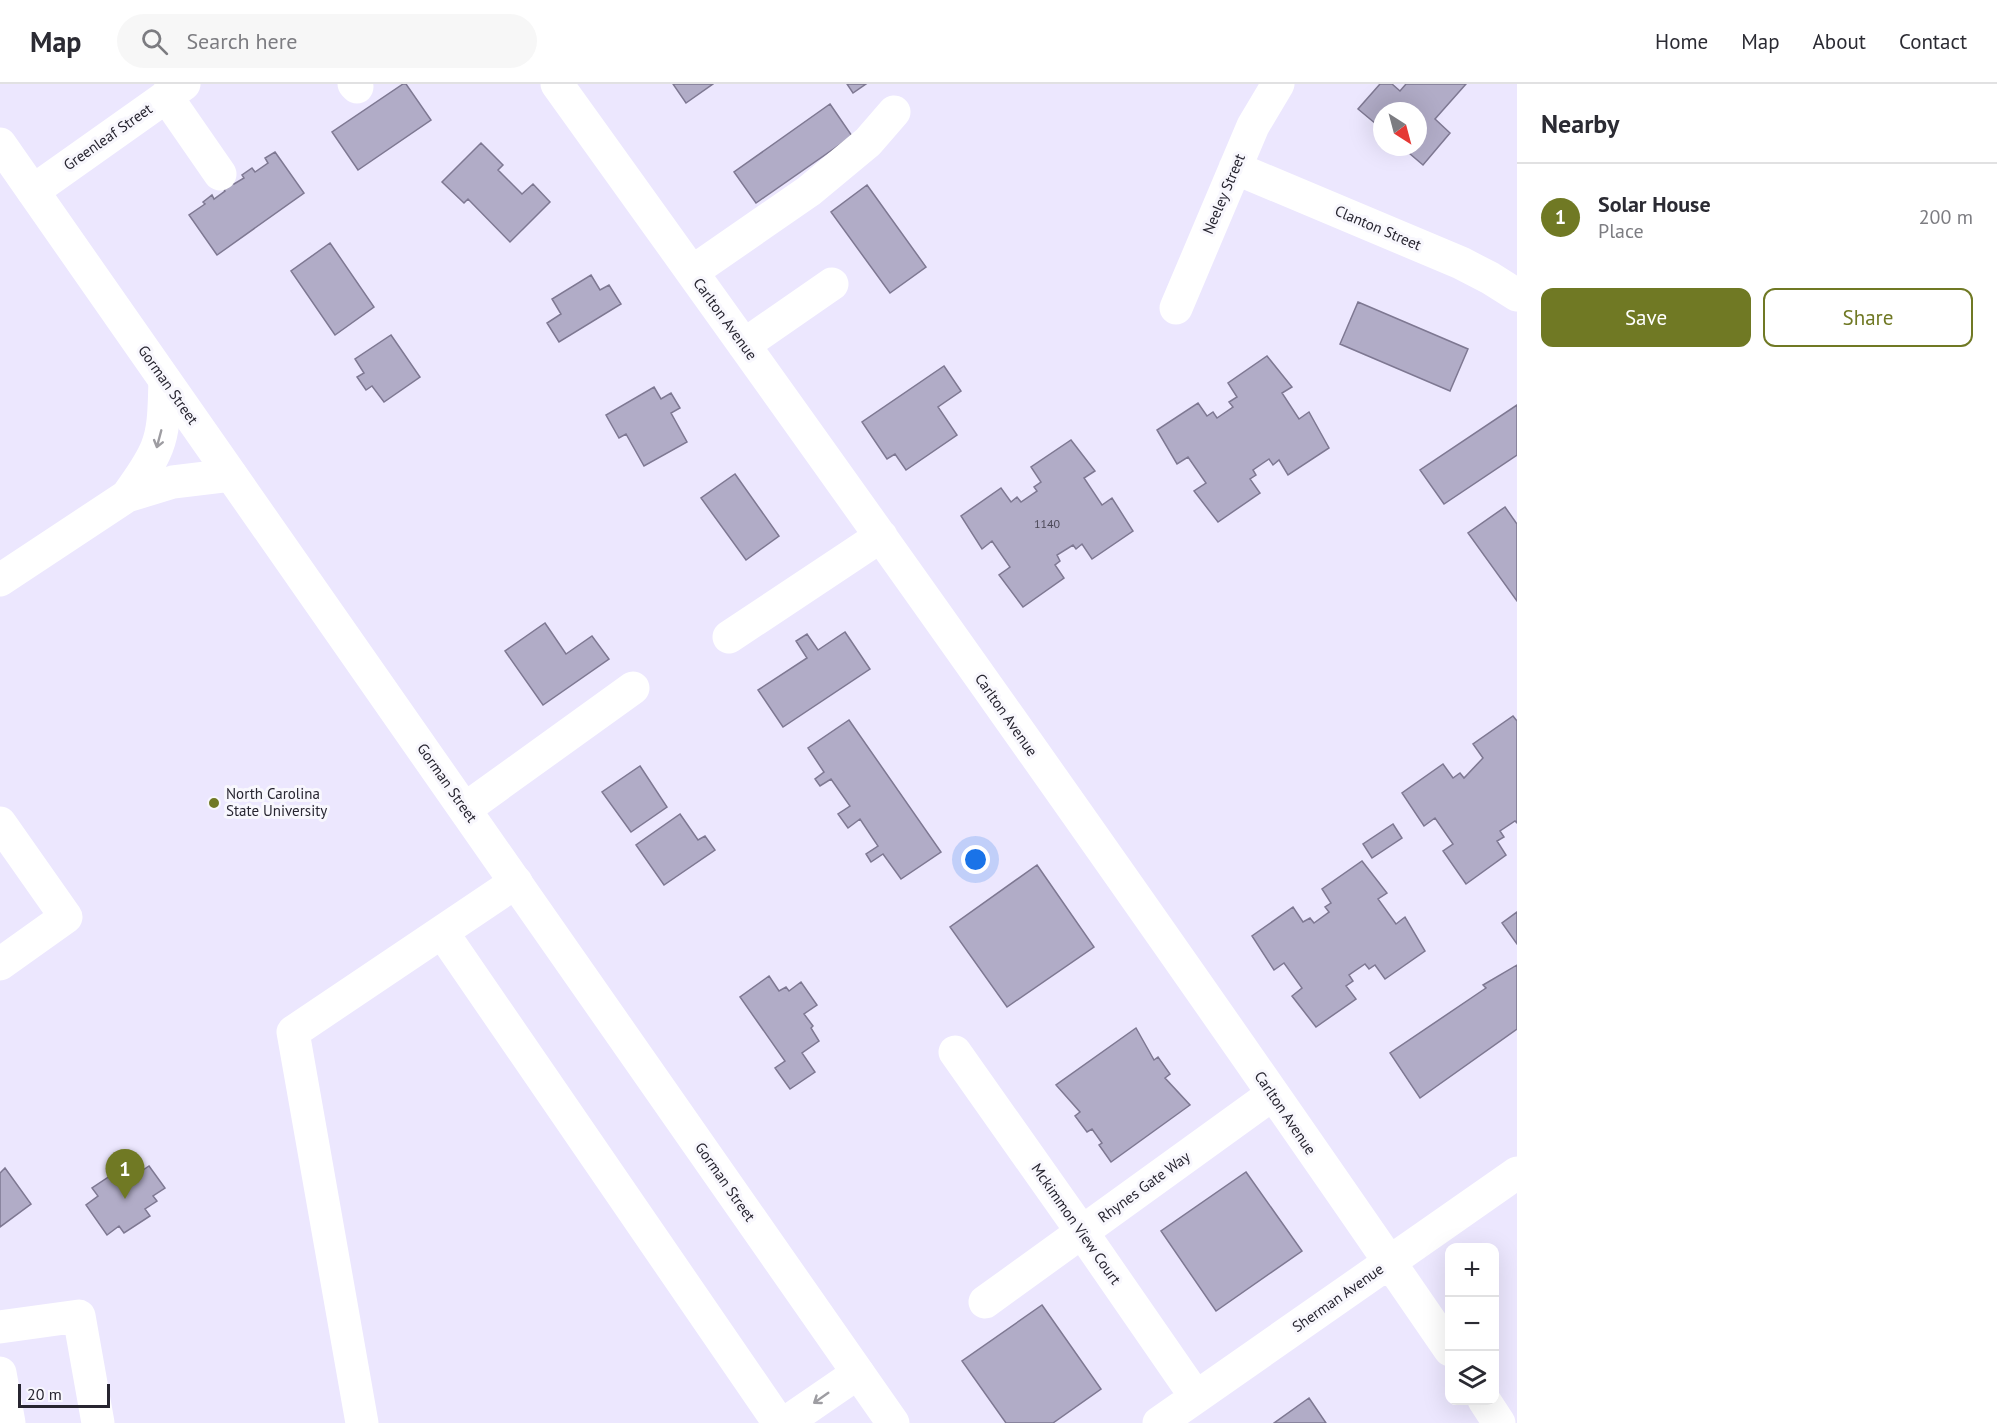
<!DOCTYPE html>
<meta charset="utf-8">
<style>
body{margin:0;font-family:"PT Sans",sans-serif;background:#f7f7f7;color:#2b2b33}
.controls{position:absolute;right:18px;bottom:18px;display:grid;overflow:hidden;border-radius:12px;box-shadow:0 6px 24px #0002}
.controls button{width:54px;height:54px;display:grid;place-items:center;padding:0;border:0;border-bottom:2px solid #e1e1e2;background:#fff;color:#2b2b33;font:30px sans-serif}
.compass{position:absolute;left:1373px;top:18px;width:54px;height:54px;border-radius:50%;background:#fff;box-shadow:0 6px 24px #0002;rotate:144deg}
.scale{position:absolute;left:18px;bottom:15px;width:92px;box-sizing:border-box;padding-left:6px;border:3px solid #272530;border-top:0;font-size:16px;line-height:21px;white-space:nowrap;color:#272530;-webkit-text-stroke:4px #f8f7fd;paint-order:stroke}
.you{position:absolute;left:976px;top:776px;width:21px;height:21px;margin:-15px;border:4px solid #fff;border-radius:50%;background:#1a73e8;box-shadow:0 0 0 9px #1a73e833}
.badge{display:grid;place-items:center;width:39px;height:39px;border-radius:50%;background:#707924;color:#fff;font-size:20px;font-weight:700}
.pin{position:absolute;translate:-50% -50px;filter:drop-shadow(0 2px 3px #0008)}
.pin::after{content:'';position:absolute;top:32px;width:21px;height:18px;background:inherit;clip-path:polygon(0 0,100% 0,50% 100%)}
.list{margin:0;padding:0;list-style:none}
h2{display:flex;justify-content:space-between;align-items:center;height:78px;margin:0;padding:0 24px;font-size:26px}
h2 small{font-size:20px;font-weight:400;color:#7c7c81}
.list li{display:grid;grid-template-columns:39px 1fr auto;gap:18px;align-items:center;box-sizing:border-box;height:108px;padding:0 24px;border-top:2px solid #e1e1e2}
.list b{display:block;font-size:22px;white-space:nowrap}
.list p{margin:0;font-size:20px;white-space:nowrap;color:#7c7c81}
.list em{font-size:20px;font-style:normal;color:#7c7c81}
.actions{display:flex;gap:12px;padding:18px 24px}
.actions a{flex:1;padding:14px 0;border:2px solid #707924;border-radius:12px;text-align:center;font-size:21px;color:#707924}
.actions .main{background:#707924;color:#fff}
.icon{flex:none;width:33px;height:33px;fill:none;stroke:currentColor;stroke-width:2;stroke-linecap:round;stroke-linejoin:round}
.map{position:relative;flex:none;width:1517px;height:1339px;overflow:hidden}
header{display:flex;align-items:center;gap:36px;box-sizing:border-box;height:84px;padding:0 30px;background:#fff;border-bottom:2px solid #e1e1e2}
header strong{font-size:28px}
nav{display:flex;gap:33px;margin-inline-start:auto;font-size:21px}
.search{width:420px;height:54px;background:#f7f7f7;display:flex;align-items:center;gap:15px;box-sizing:border-box;padding:0 21px;border-radius:33px;color:#7c7c81;font-size:22px}
main{display:flex}
aside{flex:1;background:#fff}
.map>svg:first-child{display:block}
.building{fill:#b1acc7;stroke:#7e7892;stroke-width:1.5}
.lines{fill:none;stroke-linecap:round;stroke-linejoin:round}
.minor{stroke:#fff;stroke-width:33}
.major{stroke:#fff;stroke-width:33}
.oneway{stroke:#9e9da2}
.poi-dot{fill:#707924;stroke:#f8f7fd;stroke-width:2}
.labels{text-anchor:middle;stroke-width:6;stroke-linejoin:round;paint-order:stroke}
.number-label{font-size:12px;fill:#4a4756}
.street-label{font-size:15px;fill:#272530;stroke:#f8f7fd}
.poi-label{font-size:15px;fill:#272530;stroke:#f8f7fd;text-anchor:start}
</style>
<header>
<strong>Map</strong>
<div class="search"><svg class="icon" aria-label="search" viewBox="0 0 24 24"><circle cx="10" cy="10" r="6"/><path d="M15 15l6 6"/></svg>Search here</div>
<nav><a>Home</a><a>Map</a><a>About</a><a>Contact</a></nav>
</header>
<main>
<div class="map">
<svg width="1517" height="1339" viewBox="0 0 1517 1339">
<rect width="100%" height="100%" fill="#ece7fe"/>
<path class="building" d="M 403,0 L 406,0 L 431,36 L 358,86 L 332,48 Z
M 673,0 L 713,0 L 686,19 Z
M 847,0 L 866,0 L 853,9 Z
M 1380,0 L 1392,0 L 1400,7 L 1406,0 L 1466,0 L 1435,35 L 1450,49 L 1423,81 L 1402,63 L 1418,63 L 1418,27 L 1382,27 L 1382,45 L 1358,25 Z
M 830,20 L 852,52 L 756,119 L 734,88 Z
M 481,59 L 503,81 L 498,86 L 522,110 L 533,100 L 550,118 L 510,158 L 468,115 L 464,119 L 442,98 Z
M 275,68 L 304,109 L 217,171 L 189,131 L 205,120 L 203,118 L 212,111 L 214,115 L 225,107 L 223,104 L 232,98 L 234,100 L 244,94 L 242,91 L 252,84 L 255,88 L 268,79 L 265,74 Z
M 867,101 L 926,183 L 890,209 L 831,128 Z
M 330,159 L 374,223 L 335,251 L 291,187 Z
M 591,191 L 600,206 L 609,201 L 621,220 L 559,258 L 547,239 L 561,230 L 552,215 Z
M 1358,218 L 1468,265 L 1450,307 L 1340,260 Z
M 391,251 L 420,293 L 384,318 L 372,302 L 366,306 L 357,293 L 364,289 L 355,275 Z
M 1267,272 L 1292,303 L 1282,309 L 1299,335 L 1309,328 L 1329,364 L 1288,391 L 1279,376 L 1273,381 L 1269,375 L 1253,386 L 1256,391 L 1250,395 L 1260,409 L 1218,438 L 1194,407 L 1206,399 L 1188,373 L 1177,380 L 1157,346 L 1198,319 L 1207,332 L 1213,328 L 1217,334 L 1233,323 L 1229,318 L 1237,313 L 1228,299 Z
M 944,282 L 961,307 L 938,323 L 957,351 L 906,386 L 895,370 L 887,375 L 862,338 Z
M 654,303 L 661,315 L 671,309 L 680,324 L 671,329 L 687,358 L 644,382 L 626,350 L 619,354 L 606,331 Z
M 1517,321 L 1517,371 L 1444,420 L 1420,386 Z
M 1071,356 L 1095,387 L 1084,394 L 1102,421 L 1112,414 L 1133,447 L 1092,475 L 1082,460 L 1076,465 L 1073,461 L 1057,471 L 1060,477 L 1055,481 L 1064,494 L 1023,523 L 999,491 L 1010,483 L 992,457 L 982,465 L 961,432 L 1001,404 L 1011,418 L 1017,413 L 1021,418 L 1037,407 L 1034,403 L 1041,398 L 1031,383 Z
M 735,390 L 779,452 L 746,476 L 701,414 Z
M 1505,423 L 1517,440 L 1517,517 L 1468,449 Z
M 545,539 L 566,570 L 592,552 L 609,575 L 543,621 L 505,567 Z
M 845,548 L 870,585 L 783,643 L 758,606 L 807,574 L 796,557 L 807,550 L 818,566 Z
M 1513,632 L 1517,637 L 1517,739 L 1515,737 L 1500,747 L 1504,753 L 1497,757 L 1506,771 L 1466,800 L 1443,767 L 1453,760 L 1435,734 L 1424,742 L 1402,709 L 1443,680 L 1453,694 L 1460,689 L 1464,694 L 1483,674 L 1473,660 Z
M 849,636 L 941,768 L 901,795 L 883,770 L 871,778 L 866,770 L 878,762 L 860,735 L 848,744 L 838,730 L 850,722 L 831,695 L 820,702 L 815,695 L 824,688 L 808,664 Z
M 640,682 L 667,723 L 631,748 L 602,708 Z
M 680,730 L 698,756 L 705,752 L 715,766 L 664,801 L 636,761 Z
M 1393,740 L 1402,754 L 1372,774 L 1363,760 Z
M 1362,777 L 1387,809 L 1378,815 L 1396,840 L 1405,833 L 1425,867 L 1385,895 L 1375,881 L 1369,885 L 1365,880 L 1349,891 L 1353,897 L 1346,902 L 1356,915 L 1316,943 L 1292,912 L 1302,904 L 1284,879 L 1274,886 L 1252,852 L 1293,823 L 1303,838 L 1310,834 L 1314,839 L 1329,828 L 1325,823 L 1331,819 L 1322,805 Z
M 1037,781 L 1094,863 L 1007,923 L 950,843 Z
M 1517,828 L 1517,860 L 1502,839 Z
M 1517,881 L 1517,945 L 1420,1014 L 1390,969 L 1486,904 L 1483,901 Z
M 769,892 L 779,907 L 786,903 L 789,907 L 801,898 L 817,921 L 804,930 L 813,942 L 811,944 L 819,957 L 802,969 L 815,988 L 790,1005 L 775,984 L 785,977 L 740,913 Z
M 1136,944 L 1154,976 L 1158,973 L 1170,990 L 1165,994 L 1190,1021 L 1111,1078 L 1099,1061 L 1102,1059 L 1092,1045 L 1087,1048 L 1075,1032 L 1080,1028 L 1056,1001 Z
M 149,1082 L 165,1104 L 153,1112 L 157,1117 L 145,1125 L 150,1132 L 124,1149 L 119,1142 L 107,1151 L 86,1121 L 98,1112 L 92,1104 L 119,1086 L 124,1093 L 137,1083 L 140,1088 Z
M 5,1084 L 31,1120 L 0,1143 L 0,1089 Z
M 1246,1088 L 1302,1167 L 1216,1227 L 1161,1147 Z
M 1042,1221 L 1101,1305 L 1053,1339 L 1006,1339 L 962,1277 Z
M 1309,1314 L 1326,1339 L 1274,1339 Z"/>
<g class="lines">
<path class="minor" d="M 354,0 L 357,3
M 557,0 C 858,419 1158,840 1450,1266
M 166,12 L 220,90
M 1235,84 L 1461,179 L 1490,194 L 1517,211
M 33,107 L 184,0
M 692,188 L 809,107 L 868,58 L 894,28
M 1176,224 L 1253,42 L 1278,0
M 744,261 L 832,200
M 127,412 C 138,396 150,381 157,363 C 165,343 164,319 165,297
M 0,496 L 127,412 L 173,398 L 231,391
M 729,553 L 881,452
M 465,725 L 633,604
M 0,739 L 66,833 L 0,880
M 442,848 L 779,1339
M 955,968 L 1082,1148 L 1196,1313
M 985,1218 L 1273,1010
M 0,1243 L 79,1232 L 98,1339
M 0,1289 L 9,1339
M 1484,1316 L 1499,1339
M 362,1339 L 293,948 L 516,798
M 785,1339 L 858,1289
M 1159,1339 L 1517,1089"/>
<path class="major" d="M 0,60 L 893,1339"/>
</g>
<defs><path id="oneway-shaft" d="M-6 0H5M1.5-3L5.5 0L1.5 3" fill="none" stroke-width="1.6" stroke-linecap="round" stroke-linejoin="round" transform="scale(1.5)"/></defs>
<g class="oneway">
<use href="#oneway-shaft" transform="translate(159 355) rotate(105)"/>
<use href="#oneway-shaft" transform="translate(821 1314) rotate(145)"/>
</g>
<circle class="poi-dot" cx="214" cy="719" r="6"/>
<g class="labels">
<g class="number-label">
<text x="1047" y="444">1140</text>
</g>
<g class="street-label">
<text transform="translate(108 53) rotate(-35)" y="5">Greenleaf Street</text>
<text transform="translate(1224 110) rotate(-67)" y="5">Neeley Street</text>
<text transform="translate(1378 144) rotate(23)" y="5">Clanton Street</text>
<text transform="translate(725 235) rotate(54)" y="5">Carlton Avenue</text>
<text transform="translate(168 301) rotate(55)" y="5">Gorman Street</text>
<text transform="translate(1006 631) rotate(55)" y="5">Carlton Avenue</text>
<text transform="translate(447 699) rotate(55)" y="5">Gorman Street</text>
<text transform="translate(1285 1029) rotate(56)" y="5">Carlton Avenue</text>
<text transform="translate(725 1098) rotate(55)" y="5">Gorman Street</text>
<text transform="translate(1144 1103) rotate(-36)" y="5">Rhynes Gate Way</text>
<text transform="translate(1076 1140) rotate(55)" y="5">Mckimmon View Court</text>
<text transform="translate(1338 1214) rotate(-35)" y="5">Sherman Avenue</text>
</g>
<g class="poi-label">
<text x="226" y="715">North Carolina<tspan x="226" dy="17">State University</tspan></text>
</g>
</g>
</svg>
<div class="controls">
<button>+</button>
<button>−</button>
<button><svg class="icon" aria-label="layers" viewBox="0 0 24 24"><path d="M12 4l9 5-9 5-9-5zM3 14l9 5 9-5"/></svg></button>
</div>
<svg class="compass" viewBox="-18 -18 36 36"><path d="M0-13l5 13h-10z" fill="#e53935"/><path d="M0 13l5-13h-10z" fill="#7c7c81"/></svg>
<div class="scale">20 m</div>
<div class="you"></div>
<div class="pin badge" style="left:125px;top:1115px">1</div>
</div>
<aside>
<h2>Nearby<small></small></h2>
<ul class="list">
<li><span class="badge">1</span><div><b>Solar House</b><p>Place</p></div><em>200 m</em></li>
</ul>
<div class="actions"><a class="main">Save</a><a>Share</a></div>
</aside>
</main>
